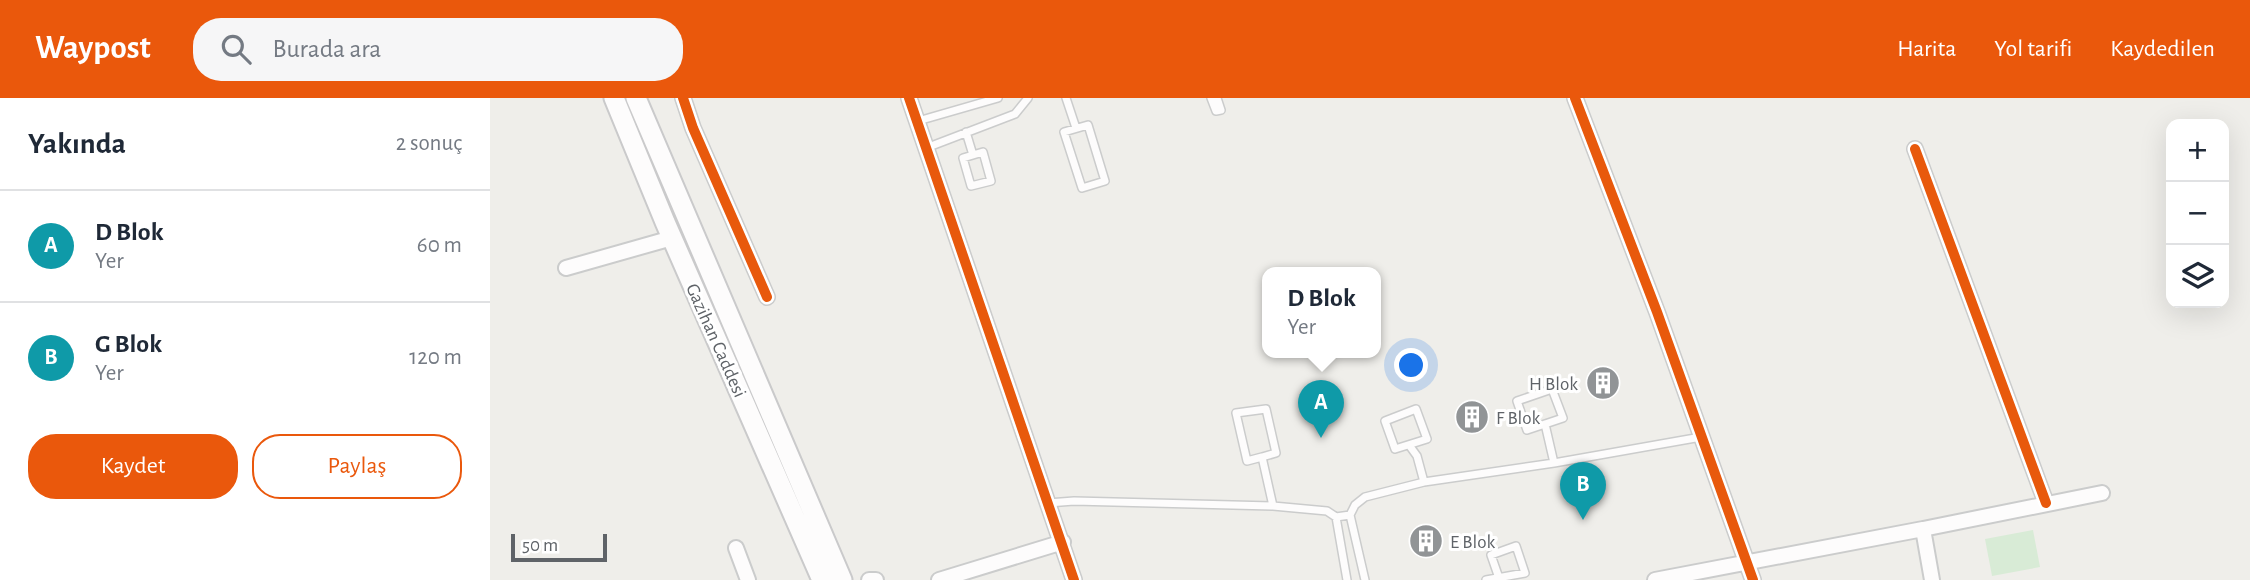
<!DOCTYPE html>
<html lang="tr">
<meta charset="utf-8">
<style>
body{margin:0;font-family:"Alegreya Sans",sans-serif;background:#f6f6f7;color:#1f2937}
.controls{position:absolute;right:21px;top:21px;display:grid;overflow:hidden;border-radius:14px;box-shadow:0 7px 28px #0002}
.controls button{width:63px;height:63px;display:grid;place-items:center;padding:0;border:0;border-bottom:2px solid #e0e1e3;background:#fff;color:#1f2937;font:35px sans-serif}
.scale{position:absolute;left:21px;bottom:18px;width:96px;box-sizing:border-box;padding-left:7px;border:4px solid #5f6368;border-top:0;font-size:19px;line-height:24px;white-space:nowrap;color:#5f6368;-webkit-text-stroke:5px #fff;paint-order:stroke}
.you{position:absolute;left:922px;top:268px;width:24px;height:24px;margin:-18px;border:5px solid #fff;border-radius:50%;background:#1a73e8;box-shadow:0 0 0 10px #1a73e833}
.badge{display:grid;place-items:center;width:46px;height:46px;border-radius:50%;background:#ea580c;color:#fff;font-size:23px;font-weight:700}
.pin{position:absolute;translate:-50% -58px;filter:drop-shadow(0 2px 4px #0008)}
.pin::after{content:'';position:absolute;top:37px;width:24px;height:21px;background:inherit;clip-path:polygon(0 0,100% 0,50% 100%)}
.popup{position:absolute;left:772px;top:169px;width:119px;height:91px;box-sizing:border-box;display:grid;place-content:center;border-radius:14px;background:#fff;filter:drop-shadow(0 2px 5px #0005);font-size:23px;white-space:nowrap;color:#747a83}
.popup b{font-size:26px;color:#1f2937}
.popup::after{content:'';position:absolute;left:50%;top:100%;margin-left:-14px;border:14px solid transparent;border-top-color:#fff}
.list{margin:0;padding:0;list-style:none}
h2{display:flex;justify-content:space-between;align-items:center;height:91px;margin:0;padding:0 28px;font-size:30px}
h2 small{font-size:23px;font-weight:400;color:#747a83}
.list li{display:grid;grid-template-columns:46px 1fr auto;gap:21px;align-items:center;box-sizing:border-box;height:112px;padding:0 28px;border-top:2px solid #e0e1e3}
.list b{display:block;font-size:26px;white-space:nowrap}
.list p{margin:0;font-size:23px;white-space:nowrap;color:#747a83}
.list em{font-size:23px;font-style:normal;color:#747a83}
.actions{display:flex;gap:14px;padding:21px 28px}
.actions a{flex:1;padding:16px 0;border:2px solid #ea580c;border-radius:28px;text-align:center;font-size:24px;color:#ea580c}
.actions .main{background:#ea580c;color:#fff}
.icon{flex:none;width:38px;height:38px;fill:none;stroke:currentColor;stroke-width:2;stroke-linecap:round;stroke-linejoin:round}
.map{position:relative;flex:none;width:1760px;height:482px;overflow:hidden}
header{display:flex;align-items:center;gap:42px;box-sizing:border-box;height:98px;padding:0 35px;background:#ea580c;color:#fff}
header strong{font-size:33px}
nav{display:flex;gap:38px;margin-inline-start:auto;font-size:24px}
.search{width:490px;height:63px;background:#f6f6f7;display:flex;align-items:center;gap:18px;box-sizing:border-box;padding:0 24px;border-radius:28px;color:#747a83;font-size:26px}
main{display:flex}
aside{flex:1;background:#fff}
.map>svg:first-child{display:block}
.green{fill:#d8ebd6}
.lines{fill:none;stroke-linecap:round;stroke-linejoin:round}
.lane-casing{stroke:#cbcccc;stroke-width:10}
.street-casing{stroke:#cbcccc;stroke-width:18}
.secondary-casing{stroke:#cacacb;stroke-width:23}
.lane{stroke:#fdfcfc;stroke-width:7}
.street{stroke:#fdfcfc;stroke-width:14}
.secondary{stroke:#fdfcfc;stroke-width:19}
.cycleway-casing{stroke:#fff;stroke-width:15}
.cycleway{stroke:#e8590c;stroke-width:10}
.labels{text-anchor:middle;stroke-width:6;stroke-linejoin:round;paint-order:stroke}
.street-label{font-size:19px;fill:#5f6368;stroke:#fff}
.poi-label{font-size:19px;fill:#5f6368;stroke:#fff;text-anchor:start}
</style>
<header>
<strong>Waypost</strong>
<div class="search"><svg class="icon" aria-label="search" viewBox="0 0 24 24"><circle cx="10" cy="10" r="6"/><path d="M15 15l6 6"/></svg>Burada ara</div>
<nav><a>Harita</a><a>Yol tarifi</a><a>Kaydedilen</a></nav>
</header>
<main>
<aside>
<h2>Yakında<small>2 sonuç</small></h2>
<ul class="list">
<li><span class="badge" style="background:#0f9aa8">A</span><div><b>D Blok</b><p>Yer</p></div><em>60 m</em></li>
<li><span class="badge" style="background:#0f9aa8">B</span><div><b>G Blok</b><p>Yer</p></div><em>120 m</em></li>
</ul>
<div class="actions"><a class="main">Kaydet</a><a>Paylaş</a></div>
</aside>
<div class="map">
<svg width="1760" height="482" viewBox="0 0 1760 482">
<rect width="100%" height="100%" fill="#efeeea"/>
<path class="green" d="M 1543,432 L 1550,469 L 1502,478 L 1495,441 Z"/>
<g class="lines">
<g class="lane-casing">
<path id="lane" d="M 576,0 L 586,30
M 721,0 L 726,13 L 731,12 L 727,0
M 428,23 L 508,0
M 598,27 L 615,83 L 592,90 L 574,34 Z
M 476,34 L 483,57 L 473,60 L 481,88 L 501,83 L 493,54 L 483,57
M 436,50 L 525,16 L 538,0
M 1062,291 L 1073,320 L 1037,332 L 1027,303 Z
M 926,311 L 937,341 L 905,351 L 895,323 Z
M 1055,326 L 1064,365
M 919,347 L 927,358 L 934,384
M 772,359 L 786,355 L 776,311 L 746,315 L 757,363 L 772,359 L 783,408
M 558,405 L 584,403 L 783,408 L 837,413 L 846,419 L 860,417 L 865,407 L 875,399 L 934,384 L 1064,365 L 1211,339
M 860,417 L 875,482
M 846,419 L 857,482
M 996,482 L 1035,475 L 1026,448 L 1001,457 L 1009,480"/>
</g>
<g class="street-casing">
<path id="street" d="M 193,0 L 203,30 L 277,199
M 419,0 L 584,482
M 1085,0 L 1167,214 L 1263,482
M 1425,51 L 1556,405
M 76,170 L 182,140
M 246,450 L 258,482
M 379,482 L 386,482
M 449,482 L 573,444
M 1165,482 L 1433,431
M 1442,482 L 1433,431 L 1612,395"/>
</g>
<g class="secondary-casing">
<path id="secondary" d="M 124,0 L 175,124 L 332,482
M 146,0 L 352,482"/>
</g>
<use href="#lane" class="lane"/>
<use href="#street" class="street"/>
<use href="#secondary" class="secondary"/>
<g class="cycleway-casing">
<path id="cycleway" d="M 193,0 L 203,30 L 277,199
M 419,0 L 584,482
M 1085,0 L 1167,214 L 1263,482
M 1425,51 L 1556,405"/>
</g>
<use href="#cycleway" class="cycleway"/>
</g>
<defs>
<g id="building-disc" transform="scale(1.75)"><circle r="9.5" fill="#919496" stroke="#fff"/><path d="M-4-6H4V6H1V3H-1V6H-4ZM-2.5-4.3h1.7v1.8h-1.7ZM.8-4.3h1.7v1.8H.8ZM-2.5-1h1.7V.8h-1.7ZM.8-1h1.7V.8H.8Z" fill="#fff"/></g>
</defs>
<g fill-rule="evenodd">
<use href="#building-disc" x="1113" y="285"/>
<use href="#building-disc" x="982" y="319"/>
<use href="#building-disc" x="936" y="443"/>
</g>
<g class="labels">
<g class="street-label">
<text transform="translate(227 242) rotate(66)" y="7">Gazihan Caddesi</text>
</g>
<g class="poi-label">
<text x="1088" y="292" text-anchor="end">H Blok</text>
<text x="1006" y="326">F Blok</text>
<text x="960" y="450">E Blok</text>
</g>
</g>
</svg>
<div class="controls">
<button>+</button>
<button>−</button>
<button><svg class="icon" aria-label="layers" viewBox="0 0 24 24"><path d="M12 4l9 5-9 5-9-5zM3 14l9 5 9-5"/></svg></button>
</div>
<div class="scale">50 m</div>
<div class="you"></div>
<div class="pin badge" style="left:831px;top:340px;background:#0f9aa8">A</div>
<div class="popup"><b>D Blok</b>Yer</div>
<div class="pin badge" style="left:1093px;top:422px;background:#0f9aa8">B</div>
</div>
</main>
